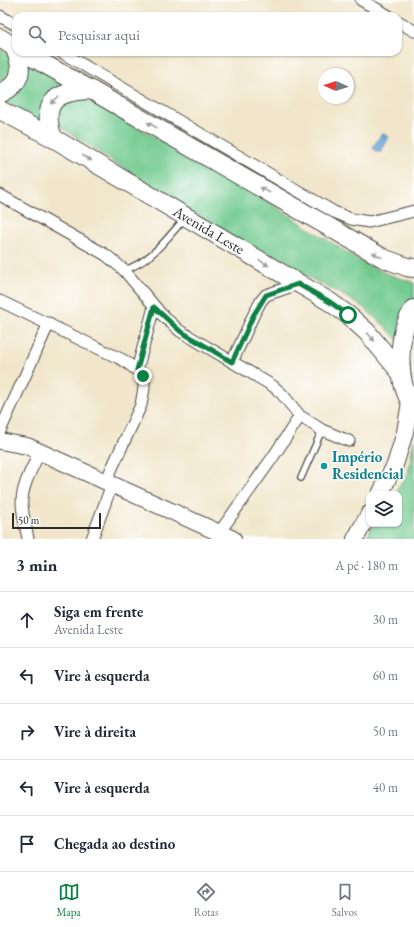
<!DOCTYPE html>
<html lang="pt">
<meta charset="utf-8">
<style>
body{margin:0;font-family:"EB Garamond",serif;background:#f6f6f7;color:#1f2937}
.controls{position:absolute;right:12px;bottom:12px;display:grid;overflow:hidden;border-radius:8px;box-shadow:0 1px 3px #0004}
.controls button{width:36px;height:36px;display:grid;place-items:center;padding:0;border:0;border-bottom:1px solid #e0e1e3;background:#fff;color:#1f2937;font:20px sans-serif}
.compass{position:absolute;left:318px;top:68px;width:36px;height:36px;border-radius:50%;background:#fff;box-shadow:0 1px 3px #0004;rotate:273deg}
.scale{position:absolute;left:12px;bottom:10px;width:89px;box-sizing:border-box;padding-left:4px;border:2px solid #2b2b2b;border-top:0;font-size:11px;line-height:14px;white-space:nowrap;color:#2b2b2b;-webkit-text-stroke:3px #fff;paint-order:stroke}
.stop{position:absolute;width:12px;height:12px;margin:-9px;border:3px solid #0b8043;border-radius:50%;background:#fff}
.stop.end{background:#0b8043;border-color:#fff;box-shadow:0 1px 4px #0008}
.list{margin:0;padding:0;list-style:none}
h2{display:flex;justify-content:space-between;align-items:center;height:52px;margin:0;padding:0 16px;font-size:17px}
h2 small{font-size:13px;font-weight:400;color:#747a83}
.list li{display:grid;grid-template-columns:26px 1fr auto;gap:12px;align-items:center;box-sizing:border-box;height:56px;padding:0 16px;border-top:1px solid #e0e1e3}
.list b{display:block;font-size:15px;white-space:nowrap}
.list p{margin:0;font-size:13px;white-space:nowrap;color:#747a83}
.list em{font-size:13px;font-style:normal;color:#747a83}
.icon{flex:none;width:22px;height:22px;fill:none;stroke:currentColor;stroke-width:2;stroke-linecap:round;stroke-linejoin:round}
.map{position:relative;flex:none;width:414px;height:539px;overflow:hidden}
.search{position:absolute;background:#fff;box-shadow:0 1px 3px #0004;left:12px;right:12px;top:12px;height:44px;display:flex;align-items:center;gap:10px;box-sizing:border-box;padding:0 14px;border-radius:12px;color:#747a83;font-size:15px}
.sheet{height:332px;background:#fff}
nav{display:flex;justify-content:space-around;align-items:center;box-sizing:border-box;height:56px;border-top:1px solid #e0e1e3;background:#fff;font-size:11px;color:#747a83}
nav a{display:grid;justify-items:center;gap:2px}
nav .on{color:#0b8043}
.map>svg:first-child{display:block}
.green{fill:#72ca8f;stroke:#4e7a5d}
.water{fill:#6ca4db;stroke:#4c6883}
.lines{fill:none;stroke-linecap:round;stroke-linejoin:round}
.lane-casing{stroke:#494743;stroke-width:8}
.street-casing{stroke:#494743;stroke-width:13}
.secondary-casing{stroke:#494743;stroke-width:18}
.primary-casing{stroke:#494743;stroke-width:20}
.lane{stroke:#fff;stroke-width:5.5}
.street{stroke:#fff;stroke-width:11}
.secondary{stroke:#fff;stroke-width:16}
.primary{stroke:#fff;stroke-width:18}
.oneway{fill:#a0a0a0}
.route{stroke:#0b8043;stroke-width:5}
.culture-dot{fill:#0f9aa8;stroke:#fff;stroke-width:1.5}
.labels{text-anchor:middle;stroke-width:3;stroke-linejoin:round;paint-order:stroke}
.street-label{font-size:15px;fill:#2b2b2b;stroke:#fff}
.culture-label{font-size:15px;font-weight:bold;fill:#0d838f;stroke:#fff;text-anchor:start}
</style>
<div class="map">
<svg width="414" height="539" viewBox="0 0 414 539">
<rect width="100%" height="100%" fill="#fff"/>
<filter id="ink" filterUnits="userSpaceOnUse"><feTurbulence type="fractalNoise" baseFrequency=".025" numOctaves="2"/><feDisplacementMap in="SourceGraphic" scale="8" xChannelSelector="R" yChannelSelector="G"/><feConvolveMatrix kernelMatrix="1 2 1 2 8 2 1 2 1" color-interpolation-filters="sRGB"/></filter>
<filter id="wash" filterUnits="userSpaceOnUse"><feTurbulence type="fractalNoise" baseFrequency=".012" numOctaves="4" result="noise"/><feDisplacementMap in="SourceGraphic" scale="16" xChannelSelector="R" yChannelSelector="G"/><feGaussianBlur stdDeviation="0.9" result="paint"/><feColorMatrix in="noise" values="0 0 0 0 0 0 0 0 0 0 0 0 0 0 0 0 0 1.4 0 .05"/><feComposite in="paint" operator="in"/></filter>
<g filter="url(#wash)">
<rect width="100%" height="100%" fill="#f1e6cb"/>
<path class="green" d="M 0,49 L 11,56 L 13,76 L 0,86 Z
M 26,57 L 68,82 L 58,87 L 46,127 L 0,99 Z
M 78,95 L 237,182 L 360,261 L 382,272 L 414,283 L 414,300 L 397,340 L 385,326 L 363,307 L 341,294 L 210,226 L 58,125 L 57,117 L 60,103 Z
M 414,440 L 414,535 L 413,539 L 365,539 L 374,524 L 399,524 L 399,494 L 394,494 L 408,474 Z"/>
<path class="water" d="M 382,133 L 389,137 L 381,152 L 376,152 L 373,147 Z"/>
</g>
<g filter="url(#ink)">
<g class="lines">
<g class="lane-casing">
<path id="lane" d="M 124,270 C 150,263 168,237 185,218
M 301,478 L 322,430"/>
</g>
<g class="street-casing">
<path id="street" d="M 361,0 L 389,16
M 0,16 L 16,25
M 398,21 L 414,31
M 61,52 L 334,212 L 351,219 L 369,222 L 414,211
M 0,195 L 106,255 L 124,270 L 161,314 L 180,331 L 273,386 L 282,394 L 300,416 L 322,430 L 349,441
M 0,301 L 123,360 L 141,373 L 144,382 L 144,388 L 141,405 L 106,481
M 232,362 L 245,334 L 253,316 L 261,301 L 266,295 L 298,284
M 137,370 L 154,307
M 0,431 L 49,323
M 219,533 L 273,457 L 300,416
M 28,539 C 26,527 22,514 22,502 C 22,485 33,467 40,451
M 92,539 L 112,484"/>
</g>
<g class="secondary-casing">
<path id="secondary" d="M 0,441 L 27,446 L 233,539
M 380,494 L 395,465 L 405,432 L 410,402
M 355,539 L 369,514"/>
</g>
<g class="primary-casing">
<g id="primary">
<path d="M 0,38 L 16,48"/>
<path d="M 23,52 L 91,90 L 383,258 L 407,267 L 414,268"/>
<path d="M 0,94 C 20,84 24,72 16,52"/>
<path id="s1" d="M 0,110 L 53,138 L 330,302 L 348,315 L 367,332 L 400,372"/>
<path d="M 53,138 C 40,101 57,91 91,90"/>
<path d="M 414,309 C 396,333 396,384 414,407"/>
</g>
</g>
<use href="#lane" class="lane"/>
<use href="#street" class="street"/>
<use href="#secondary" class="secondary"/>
<use href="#primary" class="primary"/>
</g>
<defs><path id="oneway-solid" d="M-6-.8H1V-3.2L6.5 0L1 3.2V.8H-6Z"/></defs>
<g class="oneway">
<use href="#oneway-solid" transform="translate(55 100) rotate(134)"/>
<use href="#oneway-solid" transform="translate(152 125) rotate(-150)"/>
<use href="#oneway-solid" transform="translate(87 158) rotate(31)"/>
<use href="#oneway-solid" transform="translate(265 190) rotate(-150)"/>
<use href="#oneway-solid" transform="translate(377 255) rotate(-151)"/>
<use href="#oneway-solid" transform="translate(264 263) rotate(31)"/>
<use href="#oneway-solid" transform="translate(371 337) rotate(49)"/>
</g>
</g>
<g class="lines" filter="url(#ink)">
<path class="route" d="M 143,376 L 142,373 L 137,370 L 154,307 L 180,331 L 232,362 L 245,334 L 253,316 L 266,295 L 298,284 L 330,302 L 348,315"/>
</g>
<circle class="culture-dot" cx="324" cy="466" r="4"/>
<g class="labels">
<g class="street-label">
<text dy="5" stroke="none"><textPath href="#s1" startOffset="241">Avenida Leste</textPath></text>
</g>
<g class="culture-label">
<text x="332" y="462">Império<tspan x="332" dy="17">Residencial</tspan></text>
</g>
</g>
</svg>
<div class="controls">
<button><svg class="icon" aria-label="layers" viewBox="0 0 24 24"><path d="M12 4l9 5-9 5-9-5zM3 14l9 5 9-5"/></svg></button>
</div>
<svg class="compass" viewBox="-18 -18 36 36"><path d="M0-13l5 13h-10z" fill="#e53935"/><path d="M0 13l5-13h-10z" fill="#747a83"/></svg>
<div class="scale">50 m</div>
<div class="stop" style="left:348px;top:315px"></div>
<div class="stop end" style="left:143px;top:376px"></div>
<div class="search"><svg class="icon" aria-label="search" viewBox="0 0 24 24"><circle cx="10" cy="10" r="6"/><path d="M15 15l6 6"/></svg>Pesquisar aqui</div>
</div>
<section class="sheet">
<h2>3 min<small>A pé · 180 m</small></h2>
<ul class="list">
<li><svg class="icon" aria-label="ahead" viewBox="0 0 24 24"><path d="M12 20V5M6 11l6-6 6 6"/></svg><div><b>Siga em frente</b><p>Avenida Leste</p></div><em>30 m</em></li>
<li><svg class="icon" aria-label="left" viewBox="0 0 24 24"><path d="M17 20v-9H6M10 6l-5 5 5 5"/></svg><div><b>Vire à esquerda</b></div><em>60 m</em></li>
<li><svg class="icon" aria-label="right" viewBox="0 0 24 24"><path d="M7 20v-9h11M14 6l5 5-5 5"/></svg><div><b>Vire à direita</b></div><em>50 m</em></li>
<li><svg class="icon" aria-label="left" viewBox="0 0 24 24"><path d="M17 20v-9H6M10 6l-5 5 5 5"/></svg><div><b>Vire à esquerda</b></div><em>40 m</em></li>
<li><svg class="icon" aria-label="arrive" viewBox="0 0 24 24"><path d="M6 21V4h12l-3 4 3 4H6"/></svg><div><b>Chegada ao destino</b></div></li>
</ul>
</section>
<nav>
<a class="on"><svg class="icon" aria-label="map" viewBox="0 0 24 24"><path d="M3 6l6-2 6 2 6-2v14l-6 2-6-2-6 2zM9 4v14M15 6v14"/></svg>Mapa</a>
<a><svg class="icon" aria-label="directions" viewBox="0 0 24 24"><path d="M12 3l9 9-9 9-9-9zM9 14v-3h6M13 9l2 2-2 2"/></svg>Rotas</a>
<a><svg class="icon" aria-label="saved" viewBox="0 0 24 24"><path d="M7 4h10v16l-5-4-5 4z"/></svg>Salvos</a>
</nav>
